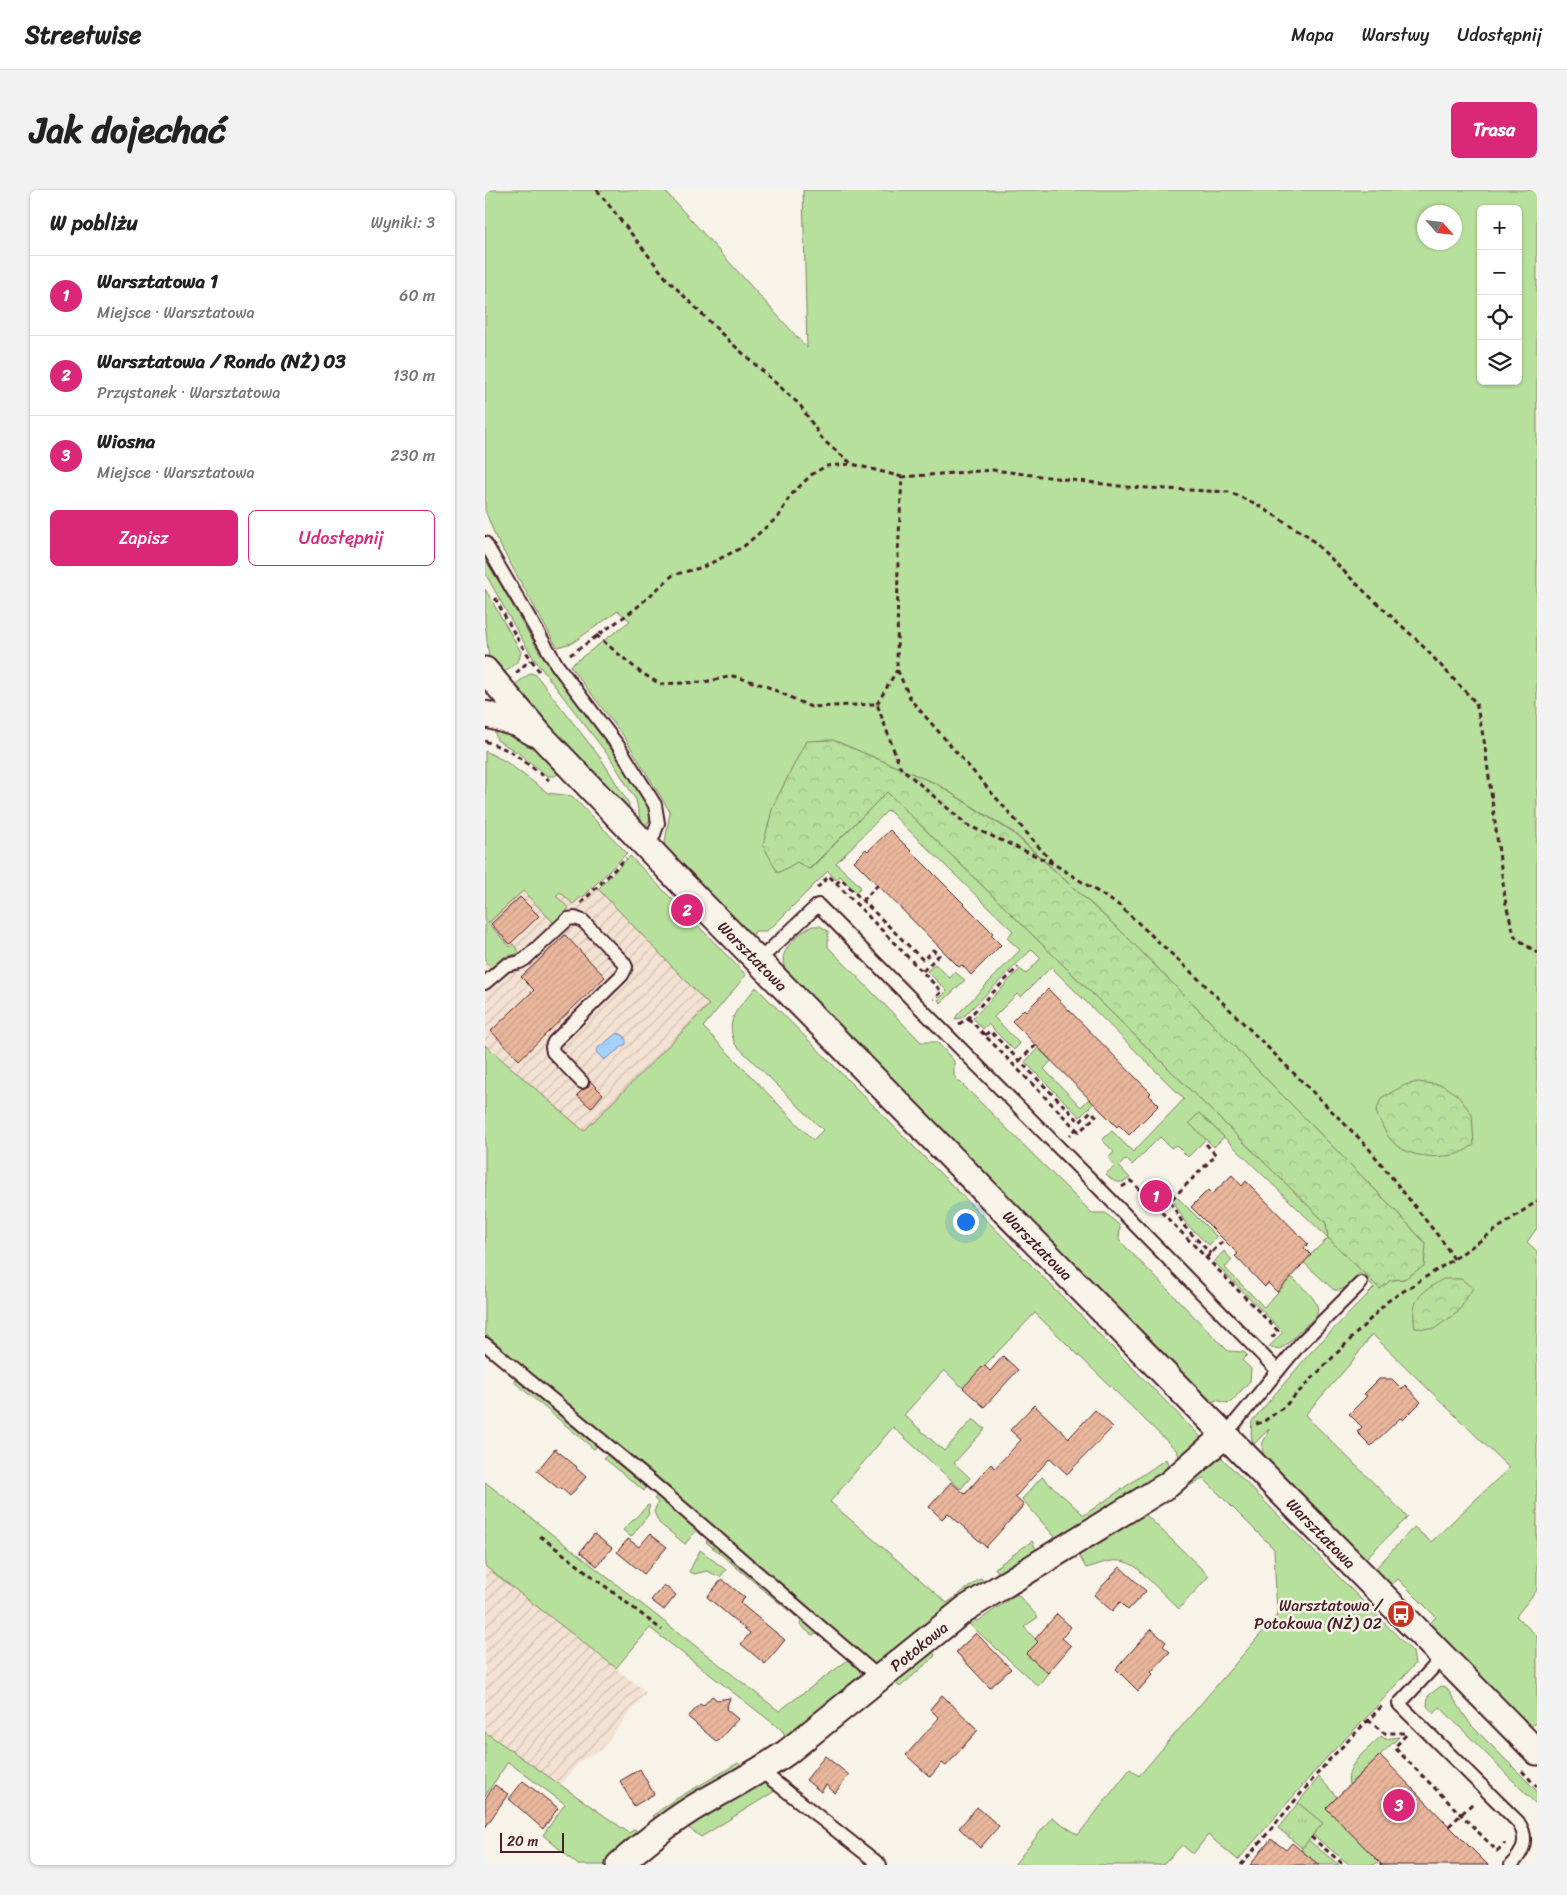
<!DOCTYPE html>
<html lang="pl">
<meta charset="utf-8">
<style>
body{margin:0;font-family:Sriracha,sans-serif;background:#f2f2f2;color:#222}
.controls{position:absolute;right:15px;top:15px;display:grid;overflow:hidden;border-radius:8px;box-shadow:0 1px 4px #0004}
.controls button{width:45px;height:45px;display:grid;place-items:center;padding:0;border:0;border-bottom:1px solid #e0e0e0;background:#fff;color:#222;font:25px sans-serif}
.compass{position:absolute;left:932px;top:15px;width:45px;height:45px;border-radius:50%;background:#fff;box-shadow:0 1px 4px #0004;rotate:117deg}
.scale{position:absolute;left:15px;bottom:12px;width:64px;box-sizing:border-box;padding-left:5px;border:2px solid #4a1f2b;border-top:0;font-size:14px;line-height:18px;white-space:nowrap;color:#4a1f2b;-webkit-text-stroke:4px #f7f3e8;paint-order:stroke}
.you{position:absolute;left:480px;top:1031px;width:18px;height:18px;margin:-12px;border:4px solid #fff;border-radius:50%;background:#1a73e8;box-shadow:0 0 0 8px #1a73e833}
.badge{display:grid;place-items:center;width:32px;height:32px;border-radius:50%;background:#db2777;color:#fff;font-size:16px;font-weight:700}
.pin{position:absolute;translate:-50% -50%;border:2px solid #fff;box-shadow:0 1px 5px #0006}
.list{margin:0;padding:0;list-style:none}
h2{display:flex;justify-content:space-between;align-items:center;height:65px;margin:0;padding:0 20px;font-size:21px}
h2 small{font-size:16px;font-weight:400;color:#767676}
.list li{display:grid;grid-template-columns:32px 1fr auto;gap:15px;align-items:center;box-sizing:border-box;height:80px;padding:0 20px;border-top:1px solid #e0e0e0}
.list b{display:block;font-size:19px;white-space:nowrap}
.list p{margin:0;font-size:16px;white-space:nowrap;color:#767676}
.list em{font-size:16px;font-style:normal;color:#767676}
.actions{display:flex;gap:10px;padding:15px 20px}
.actions a{flex:1;padding:11px 0;border:1px solid #db2777;border-radius:8px;text-align:center;font-size:18px;color:#db2777}
.actions .main{background:#db2777;color:#fff}
.icon{flex:none;width:28px;height:28px;fill:none;stroke:currentColor;stroke-width:2;stroke-linecap:round;stroke-linejoin:round}
.map{position:relative;flex:none;width:1052px;height:1675px;overflow:hidden;border-radius:8px}
header{display:flex;align-items:center;gap:30px;box-sizing:border-box;height:70px;padding:0 25px;background:#fff;border-bottom:1px solid #e0e0e0}
header strong{font-size:24px}
nav{display:flex;gap:28px;margin-inline-start:auto;font-size:18px}
.intro{display:flex;align-items:center;justify-content:space-between;box-sizing:border-box;height:120px;padding:0 30px}
h1{margin:0;font-size:35px}
.button{padding:12px 22px;border-radius:8px;background:#db2777;color:#fff;font-size:18px;font-weight:700}
main{display:flex;gap:30px;padding:0 30px}
aside{flex:1;background:#fff;border-radius:8px;box-shadow:0 1px 4px #0004}
.map>svg:first-child{display:block}
.industrial{fill:url(#industrial-furrows)}
.green{fill:#b7e09d;stroke:#808064;fill-rule:evenodd}
.forest{fill:url(#forest-crowns);stroke:#808064}
.park{fill:url(#park-tufts);stroke:#808064}
.water{fill:url(#water-ripples);stroke:#7f8aaa}
.building{fill:url(#building-hatch);stroke:#4a1f2b}
.lines{fill:none;stroke-linecap:round;stroke-linejoin:round}
.service-casing{stroke:#4a1f2b;stroke-width:16}
.minor-casing{stroke:#4a1f2b;stroke-width:29}
.path{stroke:#4a1f2b;stroke-width:3;stroke-dasharray:5 4;stroke-linecap:butt}
.service{stroke:#f7f3e8;stroke-width:12}
.minor{stroke:#f7f3e8;stroke-width:25}
.labels{text-anchor:middle;stroke-width:5;stroke-linejoin:round;paint-order:stroke}
.street-label{font-size:16px;fill:#4a1f2b;stroke:#f7f3e8}
.poi-label{font-size:16px;fill:#4a1f2b;stroke:#f7f3e8;text-anchor:end}
</style>
<header>
<strong>Streetwise</strong>
<nav><a>Mapa</a><a>Warstwy</a><a>Udostępnij</a></nav>
</header>
<div class="intro"><h1>Jak dojechać</h1><a class="button">Trasa</a></div>
<main>
<aside>
<h2>W pobliżu<small>Wyniki: 3</small></h2>
<ul class="list">
<li><span class="badge">1</span><div><b>Warsztatowa 1</b><p>Miejsce · Warsztatowa</p></div><em>60 m</em></li>
<li><span class="badge">2</span><div><b>Warsztatowa / Rondo (NŻ) 03</b><p>Przystanek · Warsztatowa</p></div><em>130 m</em></li>
<li><span class="badge">3</span><div><b>Wiosna</b><p>Miejsce · Warsztatowa</p></div><em>230 m</em></li>
</ul>
<div class="actions"><a class="main">Zapisz</a><a>Udostępnij</a></div>
</aside>
<div class="map">
<svg width="1052" height="1675" viewBox="0 0 1052 1675">
<defs>
<pattern id="industrial-furrows" width="10" height="10" patternUnits="userSpaceOnUse" patternTransform="scale(1.25)"><rect width="10" height="10" fill="#f3e1d2"/><path d="M-1 1l2-2M0 10L10 0M9 11l2-2" fill="none" stroke="#d2c1b4"/></pattern>
<pattern id="forest-crowns" width="20" height="18" patternUnits="userSpaceOnUse" patternTransform="scale(1.25)"><rect width="20" height="18" fill="#b7e09d"/><path d="M2 6a3 3 0 1 1 6 0M12 15a3 3 0 1 1 6 0" fill="none" stroke="#9fc087"/></pattern>
<pattern id="park-tufts" width="24" height="20" patternUnits="userSpaceOnUse" patternTransform="scale(1.25)"><rect width="24" height="20" fill="#b7e09d"/><path d="M3 7l-1-3M5 7V3M7 7l1-3M15 17l-1-3M17 17v-4M19 17l1-3" fill="none" stroke="#9fc087"/></pattern>
<pattern id="water-ripples" width="26" height="14" patternUnits="userSpaceOnUse" patternTransform="scale(1.25)"><rect width="26" height="14" fill="#a3d2ff"/><path d="M2 4q2-2 4 0t4 0M15 11q2-2 4 0t4 0" fill="none" stroke="#8eb4db"/></pattern>
<pattern id="building-hatch" width="6" height="6" patternUnits="userSpaceOnUse" patternTransform="scale(1.25)"><rect width="6" height="6" fill="#eab79d"/><path d="M-1 1l2-2M0 6l6-6M5 7l2-2" fill="none" stroke="#ca9d87"/></pattern>
</defs>
<rect width="100%" height="100%" fill="#f7f3e8"/>
<filter id="ink" filterUnits="userSpaceOnUse"><feTurbulence type="fractalNoise" baseFrequency=".02" numOctaves="2"/><feDisplacementMap in="SourceGraphic" scale="10" xChannelSelector="R" yChannelSelector="G"/><feConvolveMatrix kernelMatrix="1 2 1 2 8 2 1 2 1" color-interpolation-filters="sRGB"/></filter>
<g filter="url(#ink)">
<path class="industrial" d="M 0,601 L 22,604 L 225,814 L 99,941 L 0,855 Z
M 0,1376 L 161,1502 L 116,1560 L 95,1571 L 76,1595 L 0,1542 Z"/>
<path class="green" d="M 0,0 L 179,0 L 322,158 L 318,0 L 1052,0 L 1052,1038 L 1042,1052 L 1052,1061 L 1052,1400 L 1031,1426 L 1052,1446 L 1052,1531 L 1046,1537 L 944,1434 L 951,1427 L 913,1389 L 906,1395 L 890,1379 L 929,1337 L 946,1352 L 1024,1278 L 887,1144 L 866,1173 L 820,1225 L 923,1327 L 880,1369 L 784,1272 C 772,1257 778,1255 784,1239 L 768,1255 L 766,1244 L 767,1231 L 826,1162 L 889,1098 L 875,1083 C 868,1090 860,1102 849,1100 L 818,1072 L 843,1048 L 714,923 L 704,933 L 721,949 L 703,967 L 691,955 L 686,958 L 675,947 L 647,975 L 641,969 L 634,976 L 645,988 C 634,995 630,993 621,984 L 630,976 L 623,968 L 629,962 L 617,950 L 627,941 L 648,962 L 699,909 L 566,777 L 536,807 L 532,804 L 509,827 L 535,854 L 529,860 L 503,834 L 498,839 L 488,828 L 535,779 L 541,784 L 556,768 L 547,759 L 477,828 L 470,829 L 473,824 L 535,760 L 522,748 L 528,741 L 403,620 L 351,673 L 376,697 L 371,702 L 355,686 L 351,690 L 343,681 L 288,736 L 281,741 L 270,741 L 267,748 L 179,658 L 185,622 L 140,548 L 85,476 L 145,431 L 133,421 L 87,453 L 72,457 L 11,348 L 0,320 ZM 996,19 L 1033,19 L 1033,191 L 996,191 ZM 939,22 L 969,22 L 969,52 L 939,52 ZM 348,550 L 452,594 L 528,642 L 638,743 L 908,1018 L 941,1054 L 919,1089 L 906,1090 L 895,1098 L 843,1048 L 841,1033 L 402,602 L 325,679 L 312,672 Z
M 0,368 L 55,463 L 140,575 L 163,617 L 165,629 L 160,639 L 154,632 L 155,628 L 151,610 L 126,569 L 49,469 L 35,446 L 0,383 Z
M 0,399 L 36,462 L 34,470 L 14,487 L 4,469 L 0,432 Z
M 46,483 L 51,485 L 117,570 L 144,614 L 144,622 L 25,498 Z
M 9,539 L 43,550 L 74,583 L 70,586 L 62,586 L 35,564 L 12,550 Z
M 0,561 L 20,571 L 63,603 L 87,606 L 142,663 L 98,707 L 97,706 L 88,714 L 75,702 L 71,706 L 84,718 L 69,733 L 38,701 L 3,733 L 25,757 L 28,754 L 35,763 L 19,767 L 6,778 L 0,771 Z
M 145,666 L 261,785 L 218,837 L 328,950 L 338,940 L 250,854 C 239,826 255,818 271,797 L 717,1248 L 716,1252 L 696,1273 L 692,1261 L 550,1123 L 478,1198 L 459,1180 L 419,1225 L 459,1261 L 488,1229 L 500,1239 L 469,1273 L 485,1288 L 476,1299 L 408,1237 L 345,1312 L 462,1413 L 496,1388 L 503,1397 L 394,1479 L 0,1144 L 0,855 L 99,941 L 224,815 L 113,699 Z
M 327,736 L 335,736 L 343,741 L 343,757 L 436,852 L 452,852 L 469,871 L 469,886 L 607,1023 L 621,1023 L 635,1036 L 634,1050 L 743,1161 L 759,1162 L 762,1165 L 757,1170 L 766,1179 L 765,1191 L 746,1212 L 741,1213 L 731,1210 L 726,1213 L 392,873 L 301,785 C 300,780 298,774 298,769 C 299,756 316,742 327,736 Z
M 450,774 L 465,788 L 470,782 L 480,790 L 456,813 L 453,810 L 462,801 L 442,781 Z
M 553,858 L 566,871 L 559,879 L 596,917 L 604,909 L 609,913 L 595,927 L 540,872 Z
M 693,1008 L 732,1047 L 724,1055 L 701,1034 L 689,1012 Z
M 739,1061 L 747,1070 L 740,1078 L 779,1117 L 807,1087 C 816,1097 839,1112 831,1126 L 800,1156 L 794,1159 L 784,1157 L 798,1142 L 729,1072 Z
M 33,1187 L 113,1255 L 109,1259 L 28,1191 Z
M 124,1264 L 162,1296 L 159,1301 L 119,1268 Z
M 734,1265 L 928,1462 L 930,1474 L 882,1527 L 843,1566 L 753,1670 L 723,1645 L 708,1664 L 697,1655 L 678,1675 L 529,1675 L 567,1627 L 593,1645 L 645,1579 L 654,1586 L 792,1425 L 789,1359 L 718,1288 L 659,1323 L 724,1386 L 694,1419 L 651,1377 C 631,1365 621,1373 601,1378 L 593,1364 Z
M 681,1269 L 683,1274 L 681,1284 L 574,1348 L 569,1346 L 537,1309 L 557,1287 L 599,1325 Z
M 0,1292 L 294,1521 L 363,1470 L 332,1444 L 327,1445 L 315,1435 L 316,1431 L 221,1352 L 224,1347 L 371,1474 L 376,1485 L 340,1514 L 344,1520 L 301,1549 L 298,1541 L 165,1438 L 131,1478 L 0,1376 Z
M 173,1304 L 214,1338 L 200,1354 L 174,1333 L 169,1322 L 173,1312 L 169,1309 Z
M 163,1315 L 165,1316 L 163,1320 L 164,1324 L 146,1347 L 138,1340 Z
M 547,1351 L 552,1361 L 514,1384 L 510,1378 Z
M 215,1360 L 241,1380 L 235,1387 L 222,1381 L 209,1384 L 204,1382 Z
M 532,1404 L 553,1427 L 539,1437 L 553,1452 L 542,1464 L 563,1483 L 553,1496 L 482,1432 L 486,1424 L 492,1432 Z
M 448,1460 L 450,1466 L 415,1497 L 410,1492 L 384,1513 L 382,1510 Z
M 956,1496 L 961,1497 L 986,1535 L 1052,1601 L 1052,1615 L 955,1517 L 949,1524 L 942,1516 L 943,1506 Z
M 0,1542 L 144,1643 L 150,1639 L 156,1647 L 123,1675 L 93,1675 L 58,1645 L 80,1614 L 23,1572 L 0,1606 Z
M 896,1546 L 900,1549 L 914,1547 L 864,1595 C 859,1574 883,1560 896,1546 Z
M 253,1573 L 262,1580 L 172,1630 L 167,1626 L 191,1609 Z
M 834,1587 L 852,1607 L 841,1618 L 894,1671 L 889,1675 L 865,1675 L 828,1645 L 837,1633 L 813,1613 Z
M 274,1590 L 290,1601 L 216,1647 L 202,1637 Z
M 823,1650 L 854,1675 L 834,1675 L 816,1660 Z"/>
<path class="forest" d="M 348,550 L 452,594 L 528,643 L 638,743 L 908,1018 L 941,1054 L 939,1076 L 919,1089 L 906,1090 L 895,1099 L 843,1048 L 841,1033 L 402,602 L 324,679 L 312,672 L 293,683 L 278,655 L 288,616 L 321,551 Z
M 933,892 L 957,895 L 972,905 L 987,924 L 989,955 C 985,957 980,961 975,963 C 956,969 927,968 911,955 C 901,947 896,932 891,922 L 896,908 L 920,895 Z
M 958,1089 L 976,1089 L 988,1098 L 973,1122 L 949,1139 L 930,1138 C 925,1108 935,1104 958,1089 Z"/>
<path class="park" d="M 714,923 L 739,947 L 729,957 L 704,933 Z
M 813,1613 L 838,1633 L 817,1658 L 793,1638 Z"/>
<path class="water" d="M 132,843 L 138,845 L 141,850 L 141,854 L 119,870 L 111,862 L 113,858 Z"/>
<path class="building" d="M 405,640 L 508,743 L 506,745 L 516,755 L 486,785 L 477,775 L 474,777 L 369,671 L 381,659 L 383,661 Z
M 35,707 L 54,726 L 25,754 L 6,734 Z
M 80,745 L 120,787 L 34,870 L 6,841 L 49,800 L 36,787 Z
M 563,799 L 666,903 L 664,905 L 674,915 L 644,945 L 634,935 L 632,937 L 527,831 L 539,819 L 541,821 Z
M 105,891 L 118,904 L 106,918 L 92,905 L 97,900 L 103,897 Z
M 747,985 L 757,996 L 761,991 L 823,1054 L 819,1058 L 826,1065 L 792,1102 L 783,1093 L 780,1097 L 750,1066 L 753,1064 L 706,1017 L 723,1000 L 727,1004 Z
M 518,1166 L 533,1180 L 499,1217 L 478,1198 L 499,1175 L 505,1181 Z
M 894,1189 L 907,1189 L 917,1199 L 920,1195 L 936,1212 L 918,1230 L 915,1228 L 886,1256 L 872,1242 L 877,1237 L 864,1224 L 882,1206 L 879,1204 Z
M 549,1215 L 584,1248 L 610,1220 L 628,1237 L 582,1284 L 565,1268 L 530,1307 L 539,1315 L 501,1357 L 463,1323 L 457,1329 L 444,1317 L 466,1292 L 480,1304 L 506,1274 L 510,1278 L 536,1250 L 525,1240 Z
M 70,1259 L 92,1277 L 91,1278 L 101,1287 L 85,1306 L 76,1298 L 74,1299 L 52,1281 Z
M 109,1344 L 127,1358 L 112,1376 L 95,1362 Z
M 165,1344 L 182,1357 L 159,1384 L 132,1362 L 143,1349 L 154,1357 Z
M 635,1377 L 661,1401 L 643,1420 L 635,1412 L 627,1421 L 609,1405 Z
M 237,1389 L 260,1408 L 255,1413 L 300,1450 L 280,1474 L 256,1454 L 265,1443 L 222,1407 Z
M 179,1395 L 191,1405 L 179,1420 L 166,1410 Z
M 572,1424 L 586,1437 L 577,1448 L 586,1456 L 563,1483 L 541,1464 L 553,1452 L 550,1449 Z
M 666,1439 L 681,1452 L 678,1456 L 685,1462 L 666,1482 L 668,1484 L 653,1501 L 631,1479 Z
M 491,1443 L 526,1479 L 505,1498 L 471,1462 Z
M 457,1505 L 493,1540 L 461,1576 L 457,1573 L 445,1587 L 421,1565 L 454,1528 L 445,1519 Z
M 227,1506 L 232,1510 L 245,1508 L 241,1519 L 253,1529 L 232,1552 L 203,1527 L 215,1514 L 218,1516 Z
M 895,1565 L 964,1636 L 1003,1675 L 897,1675 L 841,1618 Z
M 340,1566 L 364,1585 L 350,1603 L 341,1595 L 336,1602 L 321,1590 Z
M 155,1579 L 169,1604 L 149,1616 L 135,1591 Z
M 38,1591 L 73,1618 L 58,1639 L 24,1609 Z
M 10,1595 L 23,1604 L 0,1638 L 0,1609 Z
M 492,1617 L 514,1636 L 495,1658 L 474,1638 Z
M 786,1649 L 801,1660 L 807,1653 L 834,1675 L 765,1675 Z"/>
<g class="lines">
<g class="service-casing">
<path id="service" d="M 0,353 L 72,475 L 134,557 L 170,615 L 173,633 L 168,647 L 161,656
M 273,771 L 333,715 L 612,996 L 793,1181
M 0,793 L 21,775 L 35,772 L 40,769 L 83,729 L 90,728 L 98,731 L 139,773 L 141,777 L 137,785 L 69,852 L 67,857 L 68,862 L 97,892
M 0,1154 L 162,1288 L 395,1488
M 740,1245 L 815,1154 L 876,1093
M 959,1466 L 914,1514 L 1033,1632 C 1044,1648 1039,1662 1026,1675
M 276,1581 L 395,1675"/>
</g>
<g class="minor-casing">
<g id="minor">
<path id="s1" d="M 0,480 L 56,546 L 213,710 L 1052,1562"/>
<path d="M 0,524 L 33,534 L 49,543"/>
<path id="s2" d="M 134,1675 C 159,1653 186,1631 215,1614 C 245,1597 272,1583 301,1563 L 480,1419 L 684,1294 L 740,1245"/>
</g>
</g>
<path class="path" d="M 112,0 L 181,88 L 241,148 L 315,215 L 338,250 L 367,274 L 417,287 L 413,365 L 412,479 L 426,510 L 567,672
M 417,287 L 508,280 L 642,297 L 744,302 L 771,314 L 823,346 L 881,403 L 932,450 L 991,513 L 999,550 L 1021,715 L 1030,747 L 1052,763
M 10,408 L 33,450 L 54,481
M 111,445 L 155,482 L 175,494 L 219,492 L 248,486 L 281,496 L 326,517 L 392,514 L 415,577 L 482,635 L 569,674 L 635,716 L 720,795 L 881,955 L 958,1052 L 969,1069
M 85,465 L 150,419 L 188,385 L 218,377 L 258,357 L 294,326 L 305,306 L 326,285 L 341,276 L 366,274
M 31,483 L 45,470
M 392,514 L 412,480
M 0,551 L 25,561 L 64,590
M 351,694 L 356,689 L 438,770 L 448,760 L 454,765 L 437,782
M 332,698 L 344,686 L 457,802 L 449,809
M 377,711 L 393,695
M 96,713 L 141,668
M 483,828 L 591,939 L 585,945
M 474,834 L 483,828 L 533,777
M 500,845 L 505,841 L 595,932 L 606,921 L 611,926 L 594,942 L 591,939
M 534,871 L 551,855
M 721,954 L 731,965 L 685,1011 L 700,1037 L 726,1064
M 637,997 L 646,991 L 793,1141 L 784,1150
M 721,1068 L 739,1050
M 771,1234 L 778,1232 L 799,1217 L 903,1111 L 969,1069 L 1052,1011
M 55,1346 L 177,1440
M 883,1530 L 899,1543 L 919,1543
M 921,1545 L 910,1557 L 912,1560 L 1012,1661 L 1020,1653
M 1037,1581 L 1052,1597
M 964,1636 L 989,1612
M 826,1647 L 859,1675
M 756,1675 L 844,1570 L 898,1515
M 895,1675 L 896,1674"/>
<use href="#service" class="service"/>
<use href="#minor" class="minor"/>
</g>
</g>
<defs>
<g id="bus-disc" transform="scale(1.4375)"><circle r="9.5" fill="#c8321e" stroke="#f7f3e8"/><path d="M-5-6H5V4H4V6H2V4H-2V6H-4V4H-5ZM-3.5-4V0h7V-4ZM-3.5 1.2v1.5H-2V1.2ZM2 1.2v1.5H3.5V1.2Z" fill="#fff"/></g>
</defs>
<g fill-rule="evenodd">
<use href="#bus-disc" x="916" y="1424"/>
</g>
<g class="labels">
<g class="street-label">
<text dy="6" stroke="none"><textPath href="#s1" startOffset="392">Warsztatowa</textPath></text>
<text dy="6" stroke="none"><textPath href="#s1" startOffset="798">Warsztatowa</textPath></text>
<text dy="6" stroke="none"><textPath href="#s1" startOffset="1202">Warsztatowa</textPath></text>
<text dy="6" stroke="none"><textPath href="#s2" startOffset="372">Potokowa</textPath></text>
</g>
<g class="poi-label">
<text x="897" y="1421">Warsztatowa /<tspan x="897" dy="18">Potokowa (NŻ) 02</tspan></text>
</g>
</g>
</svg>
<div class="controls">
<button>+</button>
<button>−</button>
<button><svg class="icon" aria-label="locate" viewBox="0 0 24 24"><circle cx="12" cy="12" r="6"/><path d="M12 2v4M12 18v4M2 12h4M18 12h4"/></svg></button>
<button><svg class="icon" aria-label="layers" viewBox="0 0 24 24"><path d="M12 4l9 5-9 5-9-5zM3 14l9 5 9-5"/></svg></button>
</div>
<svg class="compass" viewBox="-18 -18 36 36"><path d="M0-13l5 13h-10z" fill="#e53935"/><path d="M0 13l5-13h-10z" fill="#767676"/></svg>
<div class="scale">20 m</div>
<div class="you"></div>
<div class="pin badge" style="left:671px;top:1006px">1</div>
<div class="pin badge" style="left:202px;top:720px">2</div>
<div class="pin badge" style="left:914px;top:1615px">3</div>
</div>
</main>
